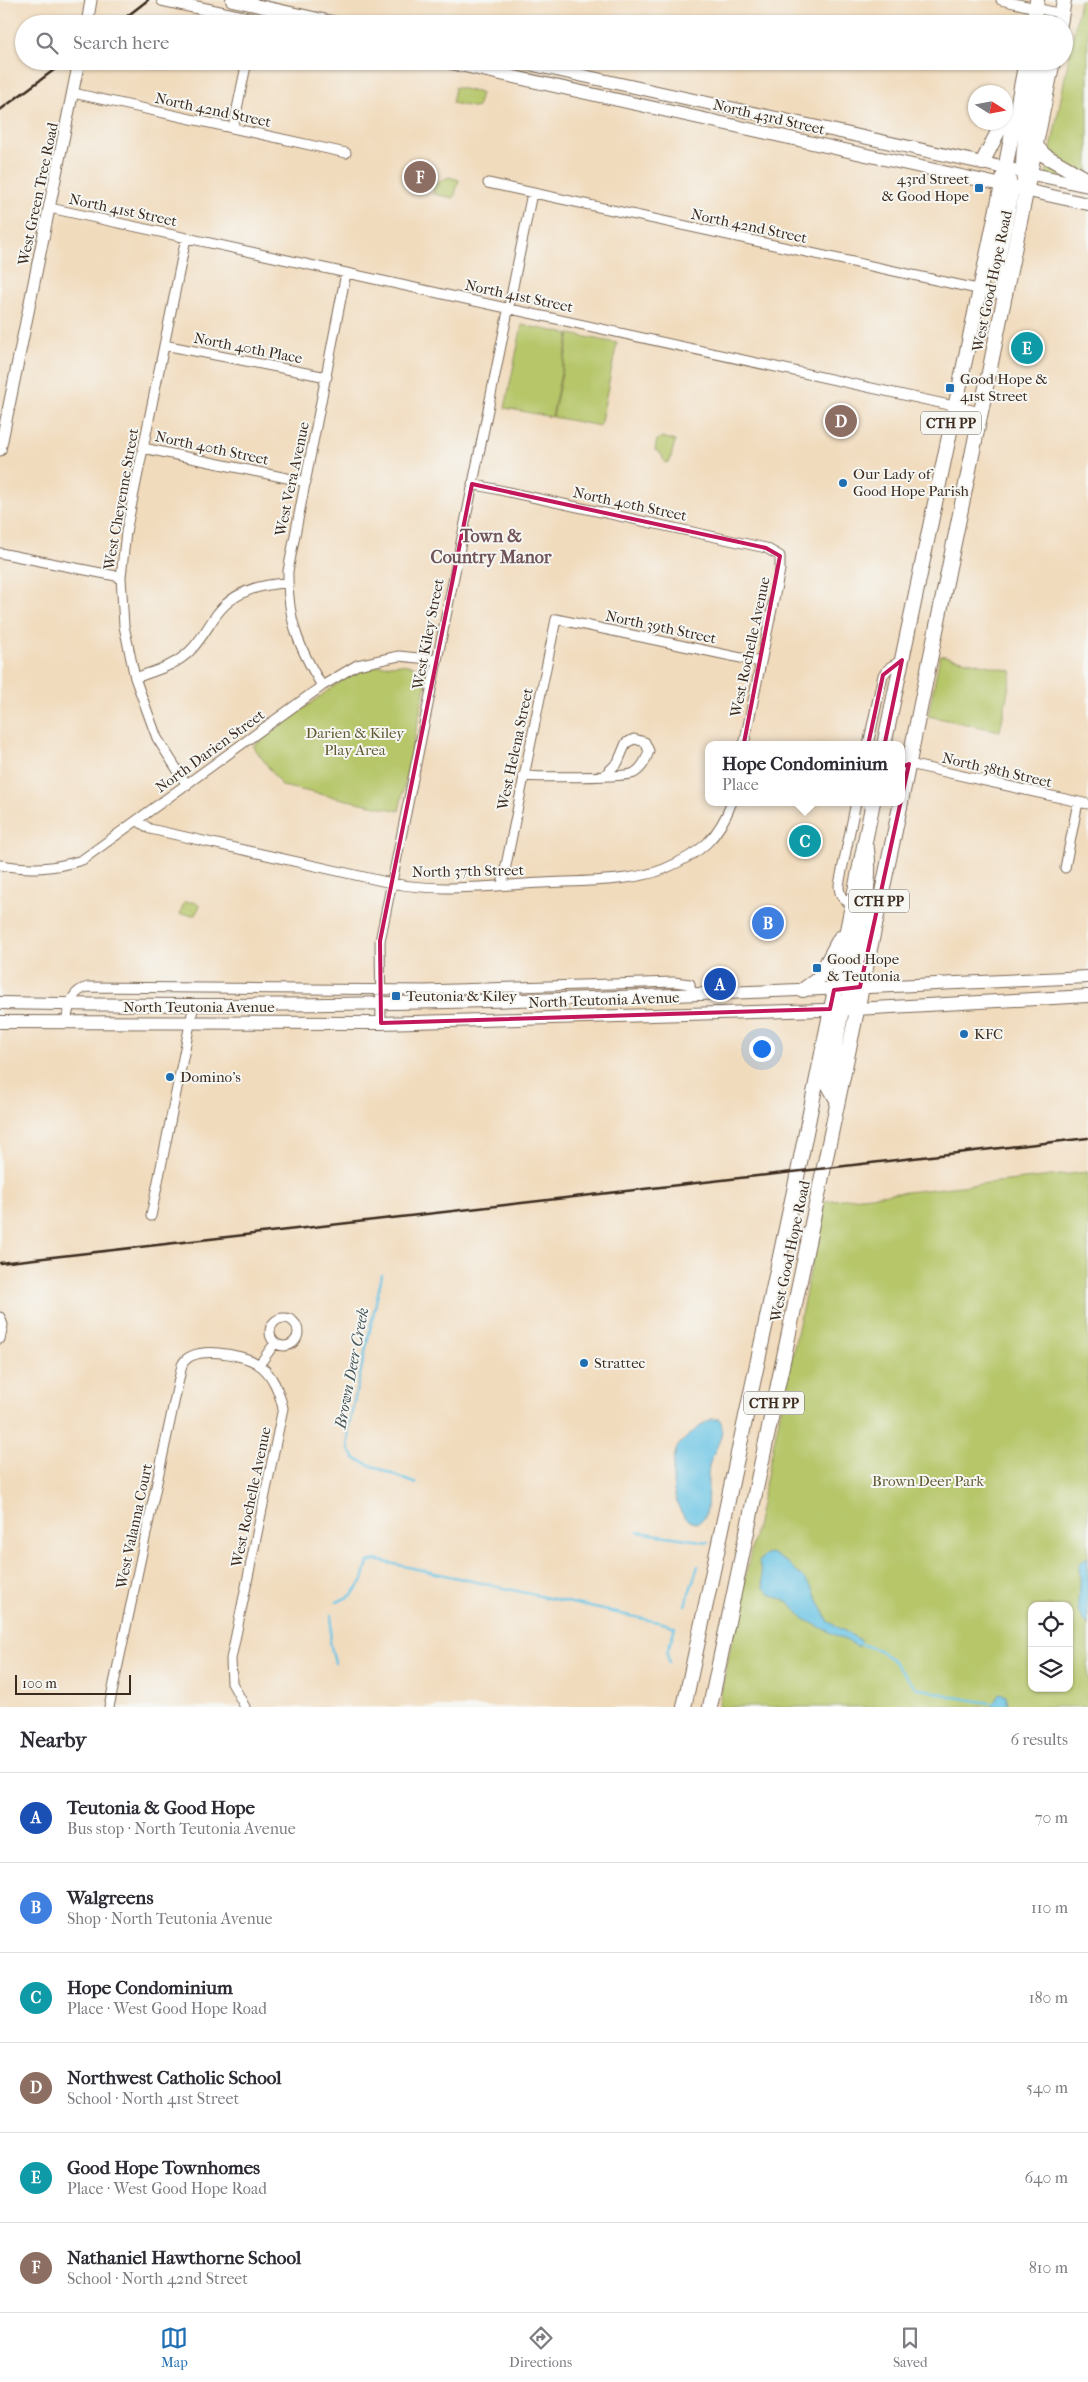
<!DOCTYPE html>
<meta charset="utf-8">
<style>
body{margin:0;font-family:"IM FELL French Canon",serif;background:#f2f2f3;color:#2b2b33}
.controls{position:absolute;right:15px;bottom:15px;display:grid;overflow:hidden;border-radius:10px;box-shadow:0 1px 4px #0004}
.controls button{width:45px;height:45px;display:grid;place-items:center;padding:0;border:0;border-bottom:1px solid #e1e1e2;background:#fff;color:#2b2b33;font:25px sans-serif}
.compass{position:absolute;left:968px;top:85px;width:45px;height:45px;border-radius:50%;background:#fff;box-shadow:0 1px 4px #0004;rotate:101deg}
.scale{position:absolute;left:15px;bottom:12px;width:116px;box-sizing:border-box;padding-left:5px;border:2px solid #3b2a1e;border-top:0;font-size:14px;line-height:18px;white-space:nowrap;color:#3b2a1e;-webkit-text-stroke:4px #f6f6f2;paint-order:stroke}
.you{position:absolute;left:761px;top:1048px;width:18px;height:18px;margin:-12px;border:4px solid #fff;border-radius:50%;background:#1a73e8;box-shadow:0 0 0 8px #1a73e833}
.badge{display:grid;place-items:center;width:32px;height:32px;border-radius:50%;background:#1f6fb2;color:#fff;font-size:16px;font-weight:700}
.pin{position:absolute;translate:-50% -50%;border:2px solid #fff;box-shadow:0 1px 5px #0006}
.popup{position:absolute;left:705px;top:741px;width:200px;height:65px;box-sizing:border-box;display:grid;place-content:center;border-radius:10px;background:#fff;filter:drop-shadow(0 1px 4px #0005);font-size:16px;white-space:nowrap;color:#7c7c81}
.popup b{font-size:19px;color:#2b2b33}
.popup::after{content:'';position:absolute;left:50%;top:100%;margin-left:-10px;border:10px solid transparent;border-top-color:#fff}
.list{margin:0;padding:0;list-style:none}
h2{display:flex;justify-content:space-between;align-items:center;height:65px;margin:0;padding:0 20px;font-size:21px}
h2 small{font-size:16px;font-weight:400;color:#7c7c81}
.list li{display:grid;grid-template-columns:32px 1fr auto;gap:15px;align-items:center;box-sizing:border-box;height:90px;padding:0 20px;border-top:1px solid #e1e1e2}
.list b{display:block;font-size:19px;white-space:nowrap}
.list p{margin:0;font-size:16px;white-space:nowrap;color:#7c7c81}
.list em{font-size:16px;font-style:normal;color:#7c7c81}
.icon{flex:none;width:28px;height:28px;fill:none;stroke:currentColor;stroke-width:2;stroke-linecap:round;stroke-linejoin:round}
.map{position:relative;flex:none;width:1088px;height:1707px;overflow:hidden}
.search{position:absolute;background:#fff;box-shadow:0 1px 4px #0004;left:15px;right:15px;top:15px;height:55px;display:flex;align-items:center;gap:12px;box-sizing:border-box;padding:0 18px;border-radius:28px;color:#7c7c81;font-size:19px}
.sheet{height:605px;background:#fff}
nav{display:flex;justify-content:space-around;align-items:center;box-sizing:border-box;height:70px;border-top:1px solid #e1e1e2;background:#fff;font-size:14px;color:#7c7c81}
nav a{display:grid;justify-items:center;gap:2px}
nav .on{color:#1f6fb2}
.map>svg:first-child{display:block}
.green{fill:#b6c669;stroke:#787844;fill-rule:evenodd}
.water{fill:#66c3e4;stroke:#507681}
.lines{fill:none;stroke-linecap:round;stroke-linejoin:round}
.stream{stroke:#66c3e4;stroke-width:2.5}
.minor-casing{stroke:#7b6856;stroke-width:11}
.tertiary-casing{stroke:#7b6856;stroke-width:13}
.secondary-casing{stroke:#7b6856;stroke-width:14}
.primary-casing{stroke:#7b6856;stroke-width:16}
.minor{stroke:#fff;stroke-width:9}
.tertiary{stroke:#fff;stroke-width:11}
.secondary{stroke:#fff;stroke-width:12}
.primary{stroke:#fff;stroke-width:14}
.rail{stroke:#3b2a1e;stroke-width:2.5}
.marked{fill:none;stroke:#c2185b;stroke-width:4;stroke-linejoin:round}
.poi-dot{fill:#1f6fb2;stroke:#f6f6f2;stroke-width:2}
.labels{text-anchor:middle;stroke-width:4;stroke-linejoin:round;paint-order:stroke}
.shield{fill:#f6f6f2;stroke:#73675e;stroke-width:1}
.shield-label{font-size:14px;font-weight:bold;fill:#3b2a1e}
.street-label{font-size:15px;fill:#3b2a1e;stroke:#f6f6f2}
.poi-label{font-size:15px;fill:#3b2a1e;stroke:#f6f6f2;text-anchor:start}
.park-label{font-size:15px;fill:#605934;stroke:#f6f6f2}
.water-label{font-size:16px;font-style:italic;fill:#485859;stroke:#f6f6f2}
.quarter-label{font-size:18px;font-weight:bold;fill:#70545a;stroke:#f6f6f2}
</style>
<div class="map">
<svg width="1088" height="1707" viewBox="0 0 1088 1707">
<rect width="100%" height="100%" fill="#f6f6f2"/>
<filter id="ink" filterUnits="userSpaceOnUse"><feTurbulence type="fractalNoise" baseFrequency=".02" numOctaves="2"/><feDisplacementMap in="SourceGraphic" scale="10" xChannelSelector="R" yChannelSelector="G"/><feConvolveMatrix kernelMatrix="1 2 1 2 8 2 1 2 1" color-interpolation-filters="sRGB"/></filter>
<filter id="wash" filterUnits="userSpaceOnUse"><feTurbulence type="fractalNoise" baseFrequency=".0096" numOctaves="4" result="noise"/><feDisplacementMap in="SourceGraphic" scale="20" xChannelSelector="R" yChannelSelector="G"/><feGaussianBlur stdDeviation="1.12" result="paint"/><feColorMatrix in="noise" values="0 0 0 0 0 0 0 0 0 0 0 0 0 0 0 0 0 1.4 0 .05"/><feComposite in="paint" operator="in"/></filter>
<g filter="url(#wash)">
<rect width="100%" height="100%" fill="#f1dbbd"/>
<path class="green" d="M 1080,0 L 1088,0 L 1088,184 L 1046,175 Z
M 455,87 L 481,93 L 477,108 L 452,103 Z
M 449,177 L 459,180 L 454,198 L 433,194 L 435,183 Z
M 522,325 L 569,334 L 552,417 L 505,408 Z
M 570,334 L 617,343 L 600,426 L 553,417 Z
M 662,437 L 675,441 L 670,461 L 665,463 L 661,454 L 655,450 L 657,440 Z
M 940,655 L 1012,671 L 1000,731 L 928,716 Z
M 402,664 L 429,669 L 399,811 L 282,786 L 253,746 L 349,675 L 376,666 Z
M 184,902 L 194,902 L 200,906 L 195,915 L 180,914 Z
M 1088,1172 L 1088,1707 L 718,1707 L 825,1201 ZM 1032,1606 L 1069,1606 L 1069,1688 L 1032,1688 Z"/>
<path class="water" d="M 712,1419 L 719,1419 C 729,1431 712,1453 709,1466 C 707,1477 709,1510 705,1516 C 703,1520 699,1522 696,1523 C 671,1519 669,1467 677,1448 C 679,1442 706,1421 712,1419 Z
M 771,1553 L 789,1564 L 804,1579 L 812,1588 L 829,1622 L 860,1640 L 859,1647 L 804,1619 L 789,1602 L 772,1595 L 764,1588 L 759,1562 L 765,1554 Z
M 1088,1557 L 1088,1625 C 1072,1612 1079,1601 1080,1585 C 1081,1573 1074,1564 1088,1557 Z
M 999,1694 L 1006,1696 L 1008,1704 L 1017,1707 L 992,1706 Z"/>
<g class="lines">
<path class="stream" d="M 382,1275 L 348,1429 L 349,1450 L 356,1459 L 416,1484
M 638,1532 L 708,1542
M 337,1602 L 352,1595 L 363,1580 L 368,1562 L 376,1560 L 667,1624 L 675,1627 L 667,1653 L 669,1663
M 685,1605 L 698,1566
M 332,1615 L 330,1642 L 335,1663
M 858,1643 L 881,1651 L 895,1663 L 915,1687 L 954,1697 L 996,1704"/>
</g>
</g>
<g filter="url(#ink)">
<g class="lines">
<g class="minor-casing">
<path id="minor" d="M 1001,0 L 1062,14
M 73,93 L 346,153
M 233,128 L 247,61
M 488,183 L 1005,295
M 50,208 L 981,412
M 186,238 L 126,532 L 121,577 L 124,626 L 135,678 L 157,738 L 187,785
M 164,345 L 327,377
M 143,448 L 306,482
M 472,484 L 766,548 L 780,556 L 780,570 L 744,745
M 0,553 L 121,577
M 135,678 C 154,671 175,666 190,651 C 201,640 208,626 217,614 C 233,592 261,584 288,583
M 322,686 C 298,646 287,619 288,571 L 346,273
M 868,745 L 883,675 L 890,667 L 902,660
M 904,766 L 909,764 L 1088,804
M 523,776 C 539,777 624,778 634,773 C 643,768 646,759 649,751 L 645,742 L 634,739 L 626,743 L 618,762 L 605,775
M 856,802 L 839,885 C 839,898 845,903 857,904
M 138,821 L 150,829 L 391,883 C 440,893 494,885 543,883 C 578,881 633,882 664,869 C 701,853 718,839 732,802
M 0,865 C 30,870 53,869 82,860 L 322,686 L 357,665 L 399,656 L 437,660
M 1065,868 L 1078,802
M 502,885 L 556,619 L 760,662
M 66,1023 C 69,1007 70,991 88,987 L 425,990 L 674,982 L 690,984 L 691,993
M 381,1023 L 380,941 L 532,193
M 151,1216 L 194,1004
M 0,1317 L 3,1325 L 0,1339
M270 1332a14 14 0 1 1 28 0a14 14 0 1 1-28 0Z
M 259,1365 L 275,1343
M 109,1707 L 182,1365 C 192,1344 243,1354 258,1364 C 273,1374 279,1392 283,1408 L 231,1659 L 232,1683 L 245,1707"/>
</g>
<g class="tertiary-casing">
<path id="tertiary" d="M 87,24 L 91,0
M 0,450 L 79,61"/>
</g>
<g class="secondary-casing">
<path id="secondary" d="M 163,0 L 273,24
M 232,0 L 341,24
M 442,61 L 1088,204
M 515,61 L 1088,186
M 0,1003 C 363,1011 726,994 1088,977
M 0,1022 L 381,1023 L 856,1009 L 1088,996"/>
</g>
<g class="primary-casing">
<path id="primary" d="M 1033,24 L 1037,0
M 1060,24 L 1064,0
M 1036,146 L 1044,155 L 1088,180
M 982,163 L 1003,122
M 1024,182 C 1019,142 1035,101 1038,61
M 1005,294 L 996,268 L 1011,195 L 1008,174
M 884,745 L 1002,185 L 1026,61
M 901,801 L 1053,61
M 803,990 L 818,979 L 840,938
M 834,990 L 841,1015 L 828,1084 L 837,1100
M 854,1005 L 850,999 L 850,988 C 854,941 873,897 867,849
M 684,1707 L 798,1172 L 873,802
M 710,1707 L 901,802"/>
</g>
<use href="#minor" class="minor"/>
<use href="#tertiary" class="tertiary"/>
<use href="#secondary" class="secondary"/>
<use href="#primary" class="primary"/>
<path class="rail" d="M 117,24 L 148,0
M 0,110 L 66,61
M 0,1263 L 1088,1138"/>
</g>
</g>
<path class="marked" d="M 472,484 L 766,548 L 780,556 L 743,748 L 862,773 L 883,675 L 902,660 L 878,776 L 909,764 L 860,987 L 834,990 L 830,1009 L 381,1023 L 380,941 Z"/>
<g class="poi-dot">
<rect x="974" y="183" width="10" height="10" rx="2.5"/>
<rect x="945" y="383" width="10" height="10" rx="2.5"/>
<circle cx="843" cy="483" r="5"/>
<rect x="812" y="963" width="10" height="10" rx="2.5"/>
<rect x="391" y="991" width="10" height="10" rx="2.5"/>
<circle cx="964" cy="1034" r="5"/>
<circle cx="170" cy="1077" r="5"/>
<circle cx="584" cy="1363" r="5"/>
</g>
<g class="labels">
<g class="shield">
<rect x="921" y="411.5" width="60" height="23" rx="4"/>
<rect x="849" y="889.5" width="60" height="23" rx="4"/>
<rect x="744" y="1391.5" width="60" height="23" rx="4"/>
</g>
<g class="shield-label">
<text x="951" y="428">CTH PP</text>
<text x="879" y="906">CTH PP</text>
<text x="774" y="1408">CTH PP</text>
</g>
<g class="street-label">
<text transform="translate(213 110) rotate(12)" y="5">North 42nd Street</text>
<text transform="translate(769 117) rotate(13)" y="5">North 43rd Street</text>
<text transform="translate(38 194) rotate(-78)" y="5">West Green Tree Road</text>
<text transform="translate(123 210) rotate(12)" y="5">North 41st Street</text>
<text transform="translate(749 226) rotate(12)" y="5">North 42nd Street</text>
<text transform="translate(992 281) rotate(-78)" y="5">West Good Hope Road</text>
<text transform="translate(519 296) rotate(12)" y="5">North 41st Street</text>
<text transform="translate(248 348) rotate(11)" y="5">North 40th Place</text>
<text transform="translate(212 448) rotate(12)" y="5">North 40th Street</text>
<text transform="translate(292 479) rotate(-78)" y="5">West Vera Avenue</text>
<text transform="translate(121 499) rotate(-80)" y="5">West Cheyenne Street</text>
<text transform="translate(630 504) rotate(12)" y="5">North 40th Street</text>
<text transform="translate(661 627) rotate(12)" y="5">North 39th Street</text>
<text transform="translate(428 634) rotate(-79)" y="5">West Kiley Street</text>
<text transform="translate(750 647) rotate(-78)" y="5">West Rochelle Avenue</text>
<text transform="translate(515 749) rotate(-78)" y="5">West Helena Street</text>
<text transform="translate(210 751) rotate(-36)" y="5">North Darien Street</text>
<text transform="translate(997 770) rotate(13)" y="5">North 38th Street</text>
<text transform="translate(468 871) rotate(-1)" y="5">North 37th Street</text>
<text transform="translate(604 1000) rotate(-2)" y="5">North Teutonia Avenue</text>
<text x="199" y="1012">North Teutonia Avenue</text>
<text transform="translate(790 1251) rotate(-78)" y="5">West Good Hope Road</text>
<text transform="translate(251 1497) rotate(-78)" y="5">West Rochelle Avenue</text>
<text transform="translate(134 1526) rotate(-78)" y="5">West Valanna Court</text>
</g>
<g class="poi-label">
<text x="969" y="184" text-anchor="end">43rd Street<tspan x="969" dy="17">&amp; Good Hope</tspan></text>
<text x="960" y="384">Good Hope &amp;<tspan x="960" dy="17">41st Street</tspan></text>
<text x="853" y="479">Our Lady of<tspan x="853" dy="17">Good Hope Parish</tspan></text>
<text x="827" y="964">Good Hope<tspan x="827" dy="17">&amp; Teutonia</tspan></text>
<text x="406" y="1001">Teutonia &amp; Kiley</text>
<text x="974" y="1039">KFC</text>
<text x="180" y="1082">Domino's</text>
<text x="594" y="1368">Strattec</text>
</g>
<g class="park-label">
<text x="355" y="738">Darien &amp; Kiley<tspan x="355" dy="17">Play Area</tspan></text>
<text x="928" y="1486">Brown Deer Park</text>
</g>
<g class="water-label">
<text transform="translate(351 1368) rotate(-79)" y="6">Brown Deer Creek</text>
</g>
<g class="quarter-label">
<text x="491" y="542">Town &amp;<tspan x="491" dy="21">Country Manor</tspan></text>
</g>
</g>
</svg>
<div class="controls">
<button><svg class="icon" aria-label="locate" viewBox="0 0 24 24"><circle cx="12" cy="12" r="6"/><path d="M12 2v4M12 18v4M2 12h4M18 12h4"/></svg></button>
<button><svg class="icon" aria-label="layers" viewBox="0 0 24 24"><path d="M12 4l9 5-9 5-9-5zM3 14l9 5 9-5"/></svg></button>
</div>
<svg class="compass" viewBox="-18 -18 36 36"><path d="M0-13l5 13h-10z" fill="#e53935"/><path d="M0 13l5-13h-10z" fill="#7c7c81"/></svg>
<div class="scale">100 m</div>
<div class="you"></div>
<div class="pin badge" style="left:720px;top:984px;background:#1a4fb4">A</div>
<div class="pin badge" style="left:768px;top:923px;background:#3f7fe0">B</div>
<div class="pin badge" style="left:805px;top:841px;background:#0f9aa8">C</div>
<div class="popup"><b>Hope Condominium</b>Place</div>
<div class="pin badge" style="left:841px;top:421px;background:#8d6e63">D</div>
<div class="pin badge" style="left:1027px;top:348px;background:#0f9aa8">E</div>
<div class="pin badge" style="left:420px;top:177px;background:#8d6e63">F</div>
<div class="search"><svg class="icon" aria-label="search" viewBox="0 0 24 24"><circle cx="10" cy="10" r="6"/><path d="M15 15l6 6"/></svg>Search here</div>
</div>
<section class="sheet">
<h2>Nearby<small>6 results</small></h2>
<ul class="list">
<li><span class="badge" style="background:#1a4fb4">A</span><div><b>Teutonia &amp; Good Hope</b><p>Bus stop · North Teutonia Avenue</p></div><em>70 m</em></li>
<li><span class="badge" style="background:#3f7fe0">B</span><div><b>Walgreens</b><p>Shop · North Teutonia Avenue</p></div><em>110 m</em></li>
<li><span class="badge" style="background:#0f9aa8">C</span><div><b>Hope Condominium</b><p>Place · West Good Hope Road</p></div><em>180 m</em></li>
<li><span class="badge" style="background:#8d6e63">D</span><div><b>Northwest Catholic School</b><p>School · North 41st Street</p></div><em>540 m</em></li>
<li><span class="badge" style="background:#0f9aa8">E</span><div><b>Good Hope Townhomes</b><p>Place · West Good Hope Road</p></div><em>640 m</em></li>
<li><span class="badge" style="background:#8d6e63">F</span><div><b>Nathaniel Hawthorne School</b><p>School · North 42nd Street</p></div><em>810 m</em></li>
</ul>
</section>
<nav>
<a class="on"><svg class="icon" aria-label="map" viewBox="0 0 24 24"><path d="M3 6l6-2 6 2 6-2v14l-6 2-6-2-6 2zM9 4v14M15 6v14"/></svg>Map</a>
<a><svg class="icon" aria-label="directions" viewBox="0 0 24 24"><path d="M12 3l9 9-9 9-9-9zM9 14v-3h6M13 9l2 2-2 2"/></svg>Directions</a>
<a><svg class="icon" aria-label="saved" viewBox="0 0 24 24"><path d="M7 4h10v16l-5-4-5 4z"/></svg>Saved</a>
</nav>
